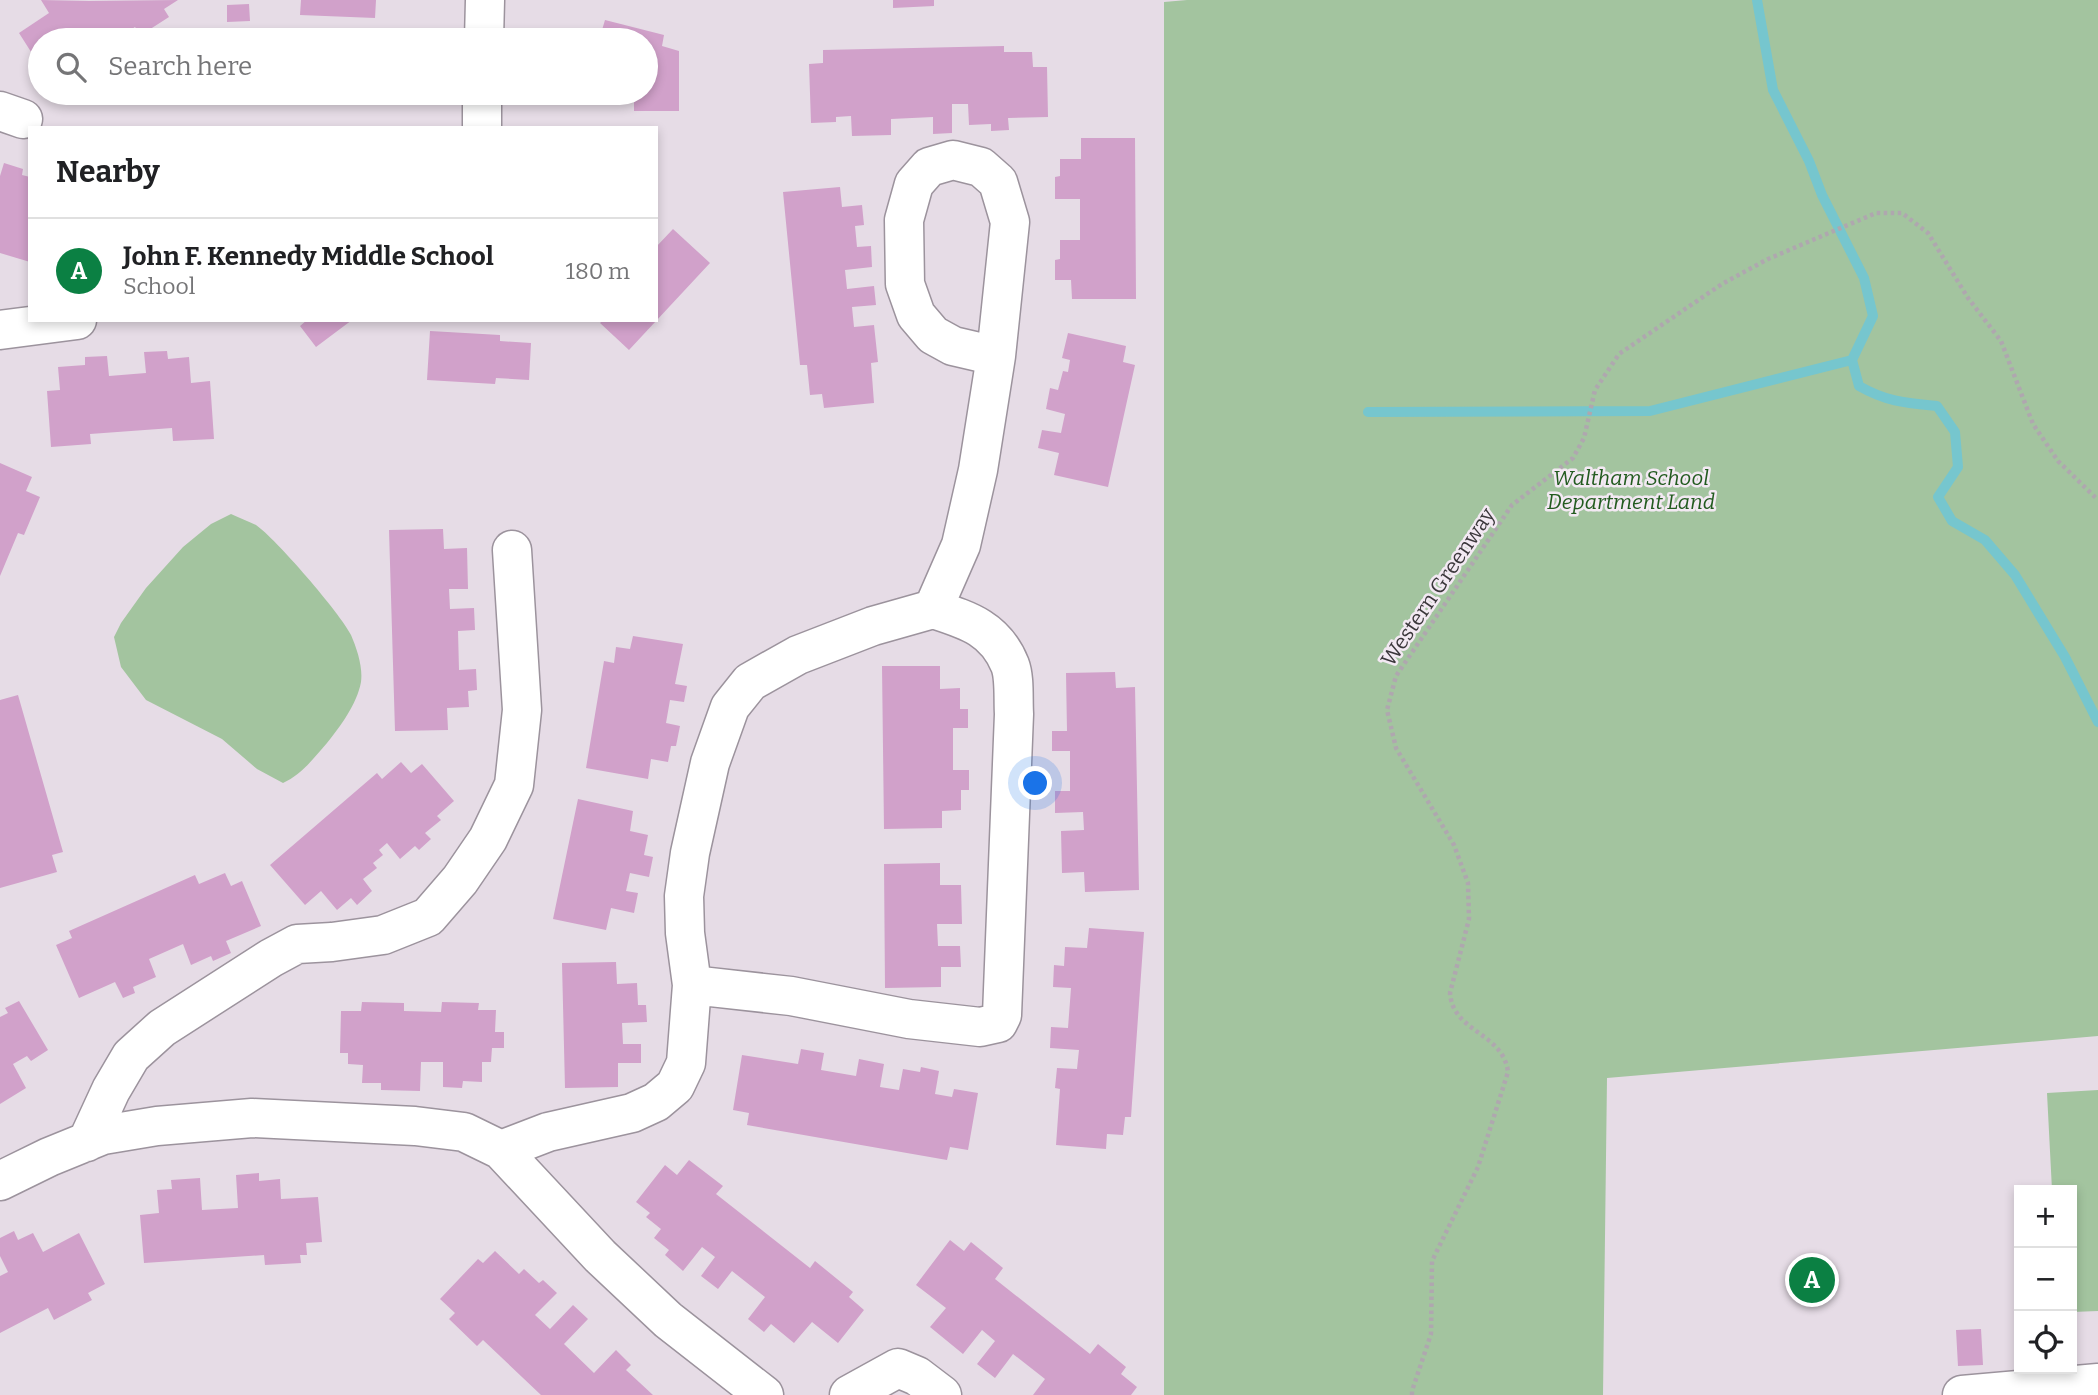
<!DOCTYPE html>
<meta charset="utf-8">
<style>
body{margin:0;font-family:Bitter,serif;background:#f6f6f6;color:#202124}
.controls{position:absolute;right:21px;bottom:21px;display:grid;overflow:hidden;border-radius:0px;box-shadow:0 4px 10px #0003}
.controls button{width:63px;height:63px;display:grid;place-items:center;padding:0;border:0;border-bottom:2px solid #e0e0e0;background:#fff;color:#202124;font:35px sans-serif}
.you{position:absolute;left:1036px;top:784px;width:24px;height:24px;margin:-18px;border:5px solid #fff;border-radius:50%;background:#1a73e8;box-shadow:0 0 0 10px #1a73e833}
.badge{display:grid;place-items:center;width:46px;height:46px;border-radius:50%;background:#0b8043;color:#fff;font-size:23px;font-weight:700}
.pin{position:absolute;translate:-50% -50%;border:4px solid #fff;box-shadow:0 2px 7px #0006}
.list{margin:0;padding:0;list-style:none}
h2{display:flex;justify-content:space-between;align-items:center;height:91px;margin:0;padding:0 28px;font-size:30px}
h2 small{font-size:23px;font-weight:400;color:#757577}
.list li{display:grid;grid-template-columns:46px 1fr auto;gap:21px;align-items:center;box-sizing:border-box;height:105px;padding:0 28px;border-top:2px solid #e0e0e0}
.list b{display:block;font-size:26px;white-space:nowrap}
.list p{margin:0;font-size:23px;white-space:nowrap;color:#757577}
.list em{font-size:23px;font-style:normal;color:#757577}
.icon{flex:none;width:38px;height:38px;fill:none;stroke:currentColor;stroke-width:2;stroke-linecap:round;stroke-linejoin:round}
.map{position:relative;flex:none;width:2098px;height:1395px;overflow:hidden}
.search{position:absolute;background:#fff;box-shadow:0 4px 10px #0003;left:28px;top:28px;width:630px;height:77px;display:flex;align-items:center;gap:18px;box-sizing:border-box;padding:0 24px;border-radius:38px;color:#757577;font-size:26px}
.panel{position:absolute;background:#fff;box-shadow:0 4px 10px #0003;left:28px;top:126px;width:630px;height:196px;border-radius:0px}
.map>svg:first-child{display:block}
.green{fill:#a3c49f}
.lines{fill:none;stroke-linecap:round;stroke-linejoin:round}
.stream{stroke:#76c6ce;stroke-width:10}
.building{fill:#d1a1ca}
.minor-casing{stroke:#9c939d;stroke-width:41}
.path{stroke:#afa7af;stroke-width:4.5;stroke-dasharray:3.5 3.5;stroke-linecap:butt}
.minor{stroke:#fff;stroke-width:38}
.labels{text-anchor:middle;stroke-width:5;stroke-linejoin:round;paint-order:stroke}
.park-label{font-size:21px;font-style:italic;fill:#225b1f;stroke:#f3e9f3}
.street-label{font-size:21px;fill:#3b373b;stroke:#f3e9f3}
</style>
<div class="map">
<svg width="2098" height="1395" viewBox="0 0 2098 1395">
<rect width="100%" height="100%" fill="#e6dce6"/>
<path class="green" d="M 1187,0 L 2098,0 L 2098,1036 L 1607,1078 L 1603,1395 L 1164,1395 L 1164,2 Z
M 231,514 C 239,518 248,521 256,525 C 275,538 341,614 351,635 C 357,649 363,667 361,682 C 357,704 340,727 327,743 C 314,758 301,775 283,783 L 257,769 L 222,739 L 146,700 L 121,667 L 114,637 L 121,623 L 146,588 L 183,547 L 211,524 Z
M 2098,1090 L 2098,1311 L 2072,1312 L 2072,1190 L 2052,1190 L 2047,1093 Z"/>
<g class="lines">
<path class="stream" d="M 1757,0 L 1773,90 L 1809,161 L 1822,195 L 1864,278 L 1873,316 L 1852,360 L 1859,386 C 1887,402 1906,403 1937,406 L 1955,432 L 1958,467 L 1938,497 L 1952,521 L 1985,540 L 2015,575 L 2065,657 L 2098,722
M 1368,412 L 1650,411 L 1852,360"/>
</g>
<path class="building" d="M 41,0 L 89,1 L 178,0 L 164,9 L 169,17 L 141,35 L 135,27 L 115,40 L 40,40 L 40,66 L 19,33 L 49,13 Z
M 301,0 L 376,0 L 375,18 L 300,15 Z
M 893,0 L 934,0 L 934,6 L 893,8 Z
M 249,4 L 250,21 L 227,22 L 227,5 Z
M 605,20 L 664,35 L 662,46 L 679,51 L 679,111 L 634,111 L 634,93 L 646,93 L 646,40 L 599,40 Z
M 1004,46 L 1004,52 L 1032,52 L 1033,67 L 1047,67 L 1048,117 L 1008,118 L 1009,130 L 991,131 L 991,124 L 969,125 L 968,104 L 952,104 L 952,133 L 933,134 L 933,117 L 891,119 L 891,135 L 852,136 L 851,116 L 836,117 L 836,122 L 811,123 L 809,64 L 823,63 L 823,50 Z
M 1081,138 L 1135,138 L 1136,299 L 1072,299 L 1071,280 L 1055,280 L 1055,260 L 1060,259 L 1060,240 L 1080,240 L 1080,199 L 1055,199 L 1055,177 L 1060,176 L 1060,159 L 1081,159 Z
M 4,163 L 23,169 L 22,175 L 30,177 L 30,262 L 0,253 L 0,176 Z
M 840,187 L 842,207 L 862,205 L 864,225 L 855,226 L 857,247 L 871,246 L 872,267 L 845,270 L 847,289 L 874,286 L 876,305 L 852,307 L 854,327 L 874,325 L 878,362 L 871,363 L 874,403 L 824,408 L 822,394 L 810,395 L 807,365 L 800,365 L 783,192 Z
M 673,229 L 710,263 L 629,350 L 600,323 L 603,320 L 656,320 L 656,247 Z
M 307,320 L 352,320 L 316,347 L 300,326 Z
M 430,331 L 500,335 L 500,341 L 531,343 L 529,380 L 496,378 L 495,384 L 427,380 Z
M 1068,333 L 1126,346 L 1123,362 L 1135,365 L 1108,487 L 1054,475 L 1059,453 L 1038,448 L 1042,430 L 1061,433 L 1065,414 L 1046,409 L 1050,388 L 1058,390 L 1063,371 L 1068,372 L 1070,360 L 1062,358 Z
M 167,351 L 168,359 L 189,357 L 191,383 L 210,381 L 214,439 L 173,441 L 172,428 L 90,434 L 91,444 L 51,447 L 47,391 L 60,390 L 58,367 L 85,365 L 85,357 L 107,356 L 109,376 L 146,373 L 144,352 Z
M 0,463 L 32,477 L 26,491 L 40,497 L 24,535 L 18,533 L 0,576 Z
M 443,529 L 444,549 L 467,548 L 468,589 L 449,589 L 450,609 L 474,608 L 475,630 L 458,631 L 459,670 L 476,669 L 477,690 L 468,691 L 469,707 L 447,708 L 448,730 L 395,731 L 389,530 Z
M 633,636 L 683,644 L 675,684 L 687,686 L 684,702 L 670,700 L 666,723 L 680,726 L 676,746 L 671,746 L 668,762 L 651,759 L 648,779 L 586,768 L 604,661 L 614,663 L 616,647 L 630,649 Z
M 882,666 L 940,666 L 940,689 L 960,688 L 960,709 L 968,709 L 968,728 L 953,728 L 953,770 L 969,770 L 969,790 L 961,790 L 961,810 L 942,811 L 942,828 L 884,829 Z
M 1115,672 L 1116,688 L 1135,687 L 1139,890 L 1085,892 L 1084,872 L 1062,873 L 1061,831 L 1084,830 L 1083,812 L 1055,813 L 1055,791 L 1070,791 L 1070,751 L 1052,751 L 1052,731 L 1067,731 L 1066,673 Z
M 18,695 L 63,852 L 52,855 L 57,872 L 0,888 L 0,700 Z
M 401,762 L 411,773 L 422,764 L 454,801 L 437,816 L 441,820 L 425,833 L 431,839 L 419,850 L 415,846 L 400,859 L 387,843 L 379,850 L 383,855 L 373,863 L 377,868 L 363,879 L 372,891 L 357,905 L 351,898 L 337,910 L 321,891 L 305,905 L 270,865 L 377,773 L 382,779 Z
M 578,799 L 633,811 L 630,831 L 648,835 L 644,855 L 653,857 L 649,877 L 630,873 L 626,891 L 638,893 L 634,913 L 611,908 L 606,930 L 553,919 Z
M 940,863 L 940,885 L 961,885 L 962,924 L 937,924 L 938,946 L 960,946 L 961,967 L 941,967 L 941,987 L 885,988 L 884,864 Z
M 225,873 L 231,886 L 242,881 L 261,926 L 226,941 L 231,953 L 213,961 L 211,956 L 191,965 L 183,944 L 149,959 L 156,977 L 133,987 L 135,993 L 123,998 L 115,982 L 79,998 L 56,945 L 72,938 L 69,931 L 195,875 L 199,884 Z
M 1089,928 L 1144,932 L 1131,1117 L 1125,1117 L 1123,1135 L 1107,1134 L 1106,1149 L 1056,1145 L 1060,1089 L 1055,1088 L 1057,1068 L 1077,1069 L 1079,1050 L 1050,1048 L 1051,1027 L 1068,1028 L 1071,988 L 1053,987 L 1054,965 L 1064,966 L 1065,947 L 1087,948 Z
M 616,962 L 617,984 L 637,983 L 638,1005 L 646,1005 L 647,1022 L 622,1023 L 623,1044 L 641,1044 L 641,1063 L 618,1063 L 618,1087 L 565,1088 L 562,963 Z
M 19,1001 L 48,1050 L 31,1061 L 27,1056 L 13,1064 L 26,1088 L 0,1104 L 0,1017 L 8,1013 L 5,1008 Z
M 362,1002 L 404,1003 L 404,1011 L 441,1012 L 442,1002 L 479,1003 L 478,1010 L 496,1010 L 495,1032 L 504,1032 L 504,1048 L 492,1048 L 491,1062 L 482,1062 L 482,1082 L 463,1081 L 462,1088 L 443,1087 L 443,1062 L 421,1062 L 420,1091 L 381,1090 L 381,1083 L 362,1083 L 363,1065 L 348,1064 L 348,1053 L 340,1053 L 341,1011 L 361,1011 Z
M 801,1049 L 824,1053 L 821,1070 L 856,1076 L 859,1059 L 884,1064 L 880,1087 L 899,1090 L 903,1069 L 920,1072 L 921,1067 L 939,1071 L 935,1094 L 952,1097 L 954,1089 L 978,1093 L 968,1150 L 950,1147 L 947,1160 L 747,1125 L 749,1113 L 733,1110 L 742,1055 L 798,1064 Z
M 689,1160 L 723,1186 L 716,1194 L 810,1268 L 815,1261 L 853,1292 L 849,1297 L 864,1310 L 838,1343 L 812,1322 L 794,1343 L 771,1324 L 764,1332 L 748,1319 L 765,1297 L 732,1271 L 718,1289 L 701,1276 L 715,1257 L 702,1247 L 683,1271 L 665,1255 L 669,1250 L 654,1238 L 661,1229 L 646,1217 L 650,1213 L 636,1202 L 665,1165 L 677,1175 Z
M 259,1173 L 259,1181 L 280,1179 L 281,1199 L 318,1197 L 322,1242 L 306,1243 L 307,1255 L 300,1255 L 301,1263 L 265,1265 L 264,1255 L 144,1263 L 140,1215 L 159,1213 L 157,1190 L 172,1189 L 171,1180 L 200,1178 L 202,1210 L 238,1208 L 236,1175 Z
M 14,1231 L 18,1240 L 33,1233 L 43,1252 L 79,1233 L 105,1284 L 88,1293 L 92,1300 L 54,1320 L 48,1308 L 0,1333 L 0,1276 L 8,1272 L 0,1256 L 0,1238 Z
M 950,1240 L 964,1251 L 971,1242 L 1003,1268 L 995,1279 L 1090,1354 L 1098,1344 L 1126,1367 L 1121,1374 L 1137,1387 L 1131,1395 L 1033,1395 L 1045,1379 L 1013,1354 L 995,1378 L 977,1364 L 995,1341 L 982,1330 L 963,1354 L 930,1327 L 946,1308 L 916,1285 Z
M 495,1251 L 519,1274 L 524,1269 L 539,1283 L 543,1280 L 557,1293 L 535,1315 L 550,1329 L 573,1305 L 588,1319 L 564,1344 L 594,1373 L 616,1350 L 631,1365 L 626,1370 L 653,1395 L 541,1395 L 483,1340 L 477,1346 L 449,1319 L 455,1313 L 440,1299 L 478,1259 L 483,1263 Z
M 1981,1329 L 1983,1365 L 1958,1366 L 1956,1330 Z"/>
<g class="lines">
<g class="minor-casing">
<path id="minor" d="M 484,40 L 485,0
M 0,111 L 23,119
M 482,128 L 482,93
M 0,330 L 77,320
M 692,985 L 791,996 L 909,1019 L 980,1027 L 998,1023 L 1002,1015 L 1014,714 C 1013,699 1015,678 1010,665 C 995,628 967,620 933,609
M 87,1142 L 111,1090 L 131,1056 L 162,1028 L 271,958 L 297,944 L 332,942 L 383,935 L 428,917 L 460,880 L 488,839 L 514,785 L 522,710 L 512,550
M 501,1150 L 600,1256 L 668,1320 L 764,1395
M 0,1181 L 49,1157 L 103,1135 L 157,1126 L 252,1118 L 415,1126 L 464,1132 L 501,1150 L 548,1132 L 632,1113 L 656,1102 L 675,1086 L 686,1063 L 692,985 L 685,933 L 684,896 L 690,853 L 710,763 L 730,707 L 750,682 L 798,655 L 873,626 L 933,609 L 961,545 L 978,470 L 996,356 L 1010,222 L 998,182 L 981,167 L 953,160 L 929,167 L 914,184 L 904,220 L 905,284 L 916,315 L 933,335 L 953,346 L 996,356
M 849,1395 L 898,1368 L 917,1376 L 942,1395
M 1962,1395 L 2098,1383"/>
</g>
<path class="path" d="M 1412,1395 L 1412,1391 L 1431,1334 L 1432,1261 L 1478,1167 L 1508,1072 C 1503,1032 1453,1033 1450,993 L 1469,919 L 1468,883 L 1454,845 L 1396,748 L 1387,710 L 1396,676 L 1512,505 L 1573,458 L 1584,438 L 1595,390 L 1619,354 L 1722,284 L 1768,259 L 1876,213 L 1902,213 L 1928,233 L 1968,298 L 2001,341 L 2033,424 L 2058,461 L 2098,500"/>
<use href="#minor" class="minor"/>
</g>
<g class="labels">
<g class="park-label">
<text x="1631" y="485">Waltham School<tspan x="1631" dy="24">Department Land</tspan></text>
</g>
<g class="street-label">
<text transform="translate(1438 587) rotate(-56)" y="7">Western Greenway</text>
</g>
</g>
</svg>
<div class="controls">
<button>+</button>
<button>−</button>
<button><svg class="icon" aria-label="locate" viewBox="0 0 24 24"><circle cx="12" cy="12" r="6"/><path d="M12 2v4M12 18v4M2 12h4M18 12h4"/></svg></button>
</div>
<div class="you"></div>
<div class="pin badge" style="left:1812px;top:1280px">A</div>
<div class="search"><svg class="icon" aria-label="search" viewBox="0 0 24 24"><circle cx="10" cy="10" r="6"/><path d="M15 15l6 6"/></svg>Search here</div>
<section class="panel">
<h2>Nearby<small></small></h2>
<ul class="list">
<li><span class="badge">A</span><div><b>John F. Kennedy Middle School</b><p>School</p></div><em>180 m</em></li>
</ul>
</section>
</div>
